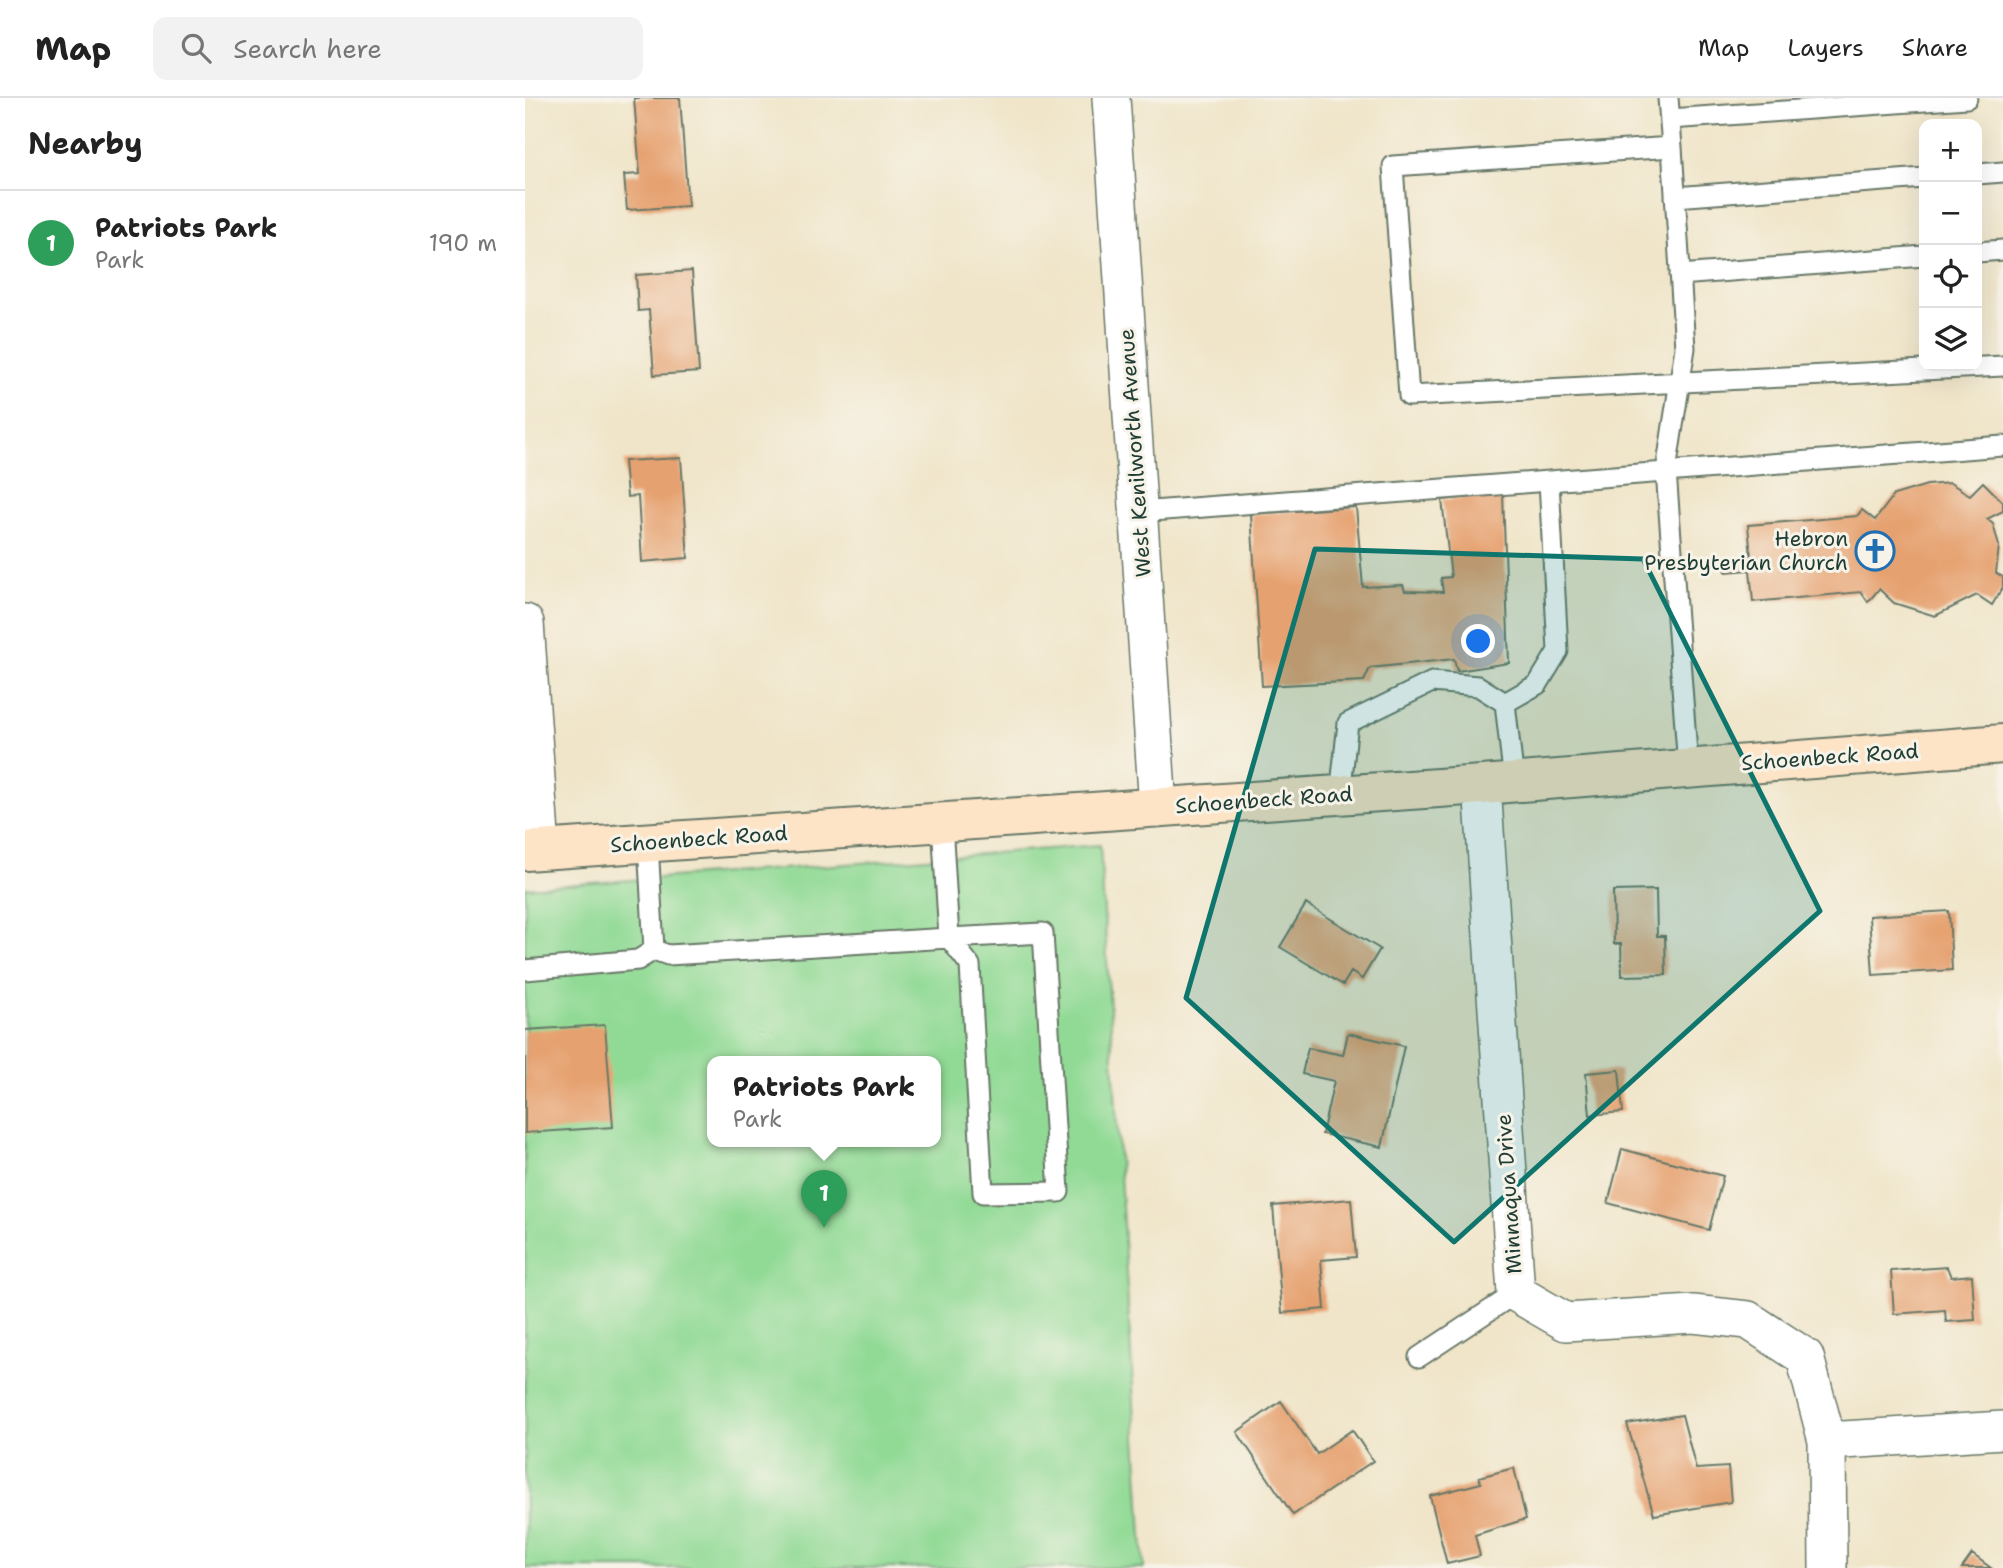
<!DOCTYPE html>
<meta charset="utf-8">
<style>
body{margin:0;font-family:"Shantell Sans",sans-serif;background:#f2f2f2;color:#222}
.controls{position:absolute;right:21px;top:21px;display:grid;overflow:hidden;border-radius:14px;box-shadow:0 7px 28px #0002}
.controls button{width:63px;height:63px;display:grid;place-items:center;padding:0;border:0;border-bottom:2px solid #e0e0e0;background:#fff;color:#222;font:35px sans-serif}
.you{position:absolute;left:954px;top:544px;width:24px;height:24px;margin:-18px;border:5px solid #fff;border-radius:50%;background:#1a73e8;box-shadow:0 0 0 10px #1a73e833}
.badge{display:grid;place-items:center;width:46px;height:46px;border-radius:50%;background:#ea580c;color:#fff;font-size:23px;font-weight:700}
.pin{position:absolute;translate:-50% -58px;filter:drop-shadow(0 2px 4px #0008)}
.pin::after{content:'';position:absolute;top:37px;width:24px;height:21px;background:inherit;clip-path:polygon(0 0,100% 0,50% 100%)}
.popup{position:absolute;left:182px;top:958px;width:234px;height:91px;box-sizing:border-box;display:grid;place-content:center;border-radius:14px;background:#fff;filter:drop-shadow(0 2px 5px #0005);font-size:23px;white-space:nowrap;color:#767676}
.popup b{font-size:26px;color:#222}
.popup::after{content:'';position:absolute;left:50%;top:100%;margin-left:-14px;border:14px solid transparent;border-top-color:#fff}
.list{margin:0;padding:0;list-style:none}
h2{display:flex;justify-content:space-between;align-items:center;height:91px;margin:0;padding:0 28px;font-size:30px}
h2 small{font-size:23px;font-weight:400;color:#767676}
.list li{display:grid;grid-template-columns:46px 1fr auto;gap:21px;align-items:center;box-sizing:border-box;height:105px;padding:0 28px;border-top:2px solid #e0e0e0}
.list b{display:block;font-size:26px;white-space:nowrap}
.list p{margin:0;font-size:23px;white-space:nowrap;color:#767676}
.list em{font-size:23px;font-style:normal;color:#767676}
.icon{flex:none;width:38px;height:38px;fill:none;stroke:currentColor;stroke-width:2;stroke-linecap:round;stroke-linejoin:round}
.map{position:relative;flex:none;width:1478px;height:1470px;overflow:hidden}
header{display:flex;align-items:center;gap:42px;box-sizing:border-box;height:98px;padding:0 35px;background:#fff;border-bottom:2px solid #e0e0e0}
header strong{font-size:33px}
nav{display:flex;gap:38px;margin-inline-start:auto;font-size:24px}
.search{width:490px;height:63px;background:#f2f2f2;display:flex;align-items:center;gap:18px;box-sizing:border-box;padding:0 24px;border-radius:14px;color:#767676;font-size:26px}
main{display:flex}
aside{flex:1;background:#fff}
.map>svg:first-child{display:block}
.green{fill:#91da95;stroke:#588c64;stroke-width:2;fill-rule:evenodd}
.building{fill:#e6a16f}
.lines{fill:none;stroke-linecap:round;stroke-linejoin:round}
.service-casing{stroke:#687868;stroke-width:23}
.minor-casing{stroke:#687868;stroke-width:40}
.secondary-casing{stroke:#687868;stroke-width:42}
.service{stroke:#fff;stroke-width:19}
.minor{stroke:#fff;stroke-width:37}
.secondary{stroke:#fee4c6;stroke-width:38}
.marked{fill:#0f766e;fill-opacity:0.2;stroke:#0f766e;stroke-width:5;stroke-linejoin:round}
.labels{text-anchor:middle;stroke-width:6;stroke-linejoin:round;paint-order:stroke}
.street-label{font-size:21px;fill:#1f3d34;stroke:#f7f3e8}
.poi-label{font-size:21px;fill:#1f3d34;stroke:#f7f3e8;text-anchor:end}
</style>
<header>
<strong>Map</strong>
<div class="search"><svg class="icon" aria-label="search" viewBox="0 0 24 24"><circle cx="10" cy="10" r="6"/><path d="M15 15l6 6"/></svg>Search here</div>
<nav><a>Map</a><a>Layers</a><a>Share</a></nav>
</header>
<main>
<aside>
<h2>Nearby<small></small></h2>
<ul class="list">
<li><span class="badge" style="background:#2e9e5b">1</span><div><b>Patriots Park</b><p>Park</p></div><em>190 m</em></li>
</ul>
</aside>
<div class="map">
<svg width="1478" height="1470" viewBox="0 0 1478 1470">
<rect width="100%" height="100%" fill="#f7f3e8"/>
<filter id="ink" filterUnits="userSpaceOnUse"><feTurbulence type="fractalNoise" baseFrequency=".0143" numOctaves="2"/><feDisplacementMap in="SourceGraphic" scale="14" xChannelSelector="R" yChannelSelector="G"/><feConvolveMatrix kernelMatrix="1 2 1 2 8 2 1 2 1" color-interpolation-filters="sRGB"/></filter>
<filter id="wash" filterUnits="userSpaceOnUse"><feTurbulence type="fractalNoise" baseFrequency=".00686" numOctaves="4" result="noise"/><feDisplacementMap in="SourceGraphic" scale="28" xChannelSelector="R" yChannelSelector="G"/><feGaussianBlur stdDeviation="1.57" result="paint"/><feColorMatrix in="noise" values="0 0 0 0 0 0 0 0 0 0 0 0 0 0 0 0 0 1.4 0 .05"/><feComposite in="paint" operator="in"/></filter>
<g filter="url(#wash)">
<rect width="100%" height="100%" fill="#f0e5c9"/>
<path class="green" d="M 575,747 L 619,1470 L 0,1470 L 0,790 ZM 187,964 L 411,964 L 411,1044 L 187,1044 Z"/>
<g id="blocks">
<path class="building" d="M 109,0 L 155,0 L 163,108 L 102,112 L 99,77 L 115,76 Z
M 167,173 L 174,274 L 129,277 L 124,212 L 113,213 L 111,177 Z
M 156,360 L 163,460 L 117,464 L 113,398 L 102,399 L 99,363 Z
M 1458,384 L 1478,404 L 1478,413 L 1462,421 L 1468,426 L 1474,448 L 1471,475 L 1478,479 L 1478,489 L 1467,507 L 1452,497 L 1410,518 L 1369,505 L 1354,491 L 1343,504 L 1336,494 L 1228,504 L 1225,472 L 1201,474 L 1199,461 L 1226,459 L 1223,427 L 1332,418 L 1337,412 L 1350,422 L 1369,397 L 1402,387 L 1425,385 L 1445,397 Z
M 978,396 L 984,565 L 932,573 L 929,561 L 845,570 L 839,583 L 737,588 L 726,416 L 831,409 L 838,489 L 878,487 L 880,493 L 918,494 L 916,480 L 926,479 L 917,402 Z
M 1131,792 L 1132,838 L 1140,838 L 1141,877 L 1097,878 L 1096,846 L 1089,846 L 1088,793 Z
M 781,806 L 855,851 L 837,881 L 826,874 L 818,887 L 755,849 Z
M 1424,813 L 1427,872 L 1348,877 L 1344,818 Z
M 80,927 L 88,1029 L 0,1035 L 0,932 Z
M 823,935 L 879,948 L 857,1049 L 797,1036 L 809,983 L 777,976 L 783,950 L 818,957 Z
M 1094,972 L 1098,1014 L 1065,1017 L 1061,975 Z
M 1097,1051 L 1198,1078 L 1184,1132 L 1083,1105 Z
M 826,1101 L 831,1159 L 796,1162 L 800,1211 L 757,1215 L 748,1108 Z
M 1422,1169 L 1426,1179 L 1447,1177 L 1450,1222 L 1421,1224 L 1420,1212 L 1369,1216 L 1366,1173 Z
M 756,1303 L 792,1356 L 827,1332 L 848,1363 L 768,1417 L 712,1334 Z
M 1157,1317 L 1171,1371 L 1203,1369 L 1206,1404 L 1129,1417 L 1102,1326 Z
M 989,1370 L 1001,1421 L 950,1437 L 955,1458 L 922,1466 L 905,1398 L 956,1385 L 954,1379 Z
M 1447,1456 L 1466,1470 L 1437,1470 Z"/>
</g>
</g>
<g filter="url(#ink)">
<use href="#blocks" fill-opacity="0" stroke="#687868" stroke-width="2"/>
<g class="lines">
<g class="service-casing">
<path id="service" d="M 1143,0 L 1147,49
M 1145,21 L 1442,0
M 1452,76 L 1478,74
M 1150,99 L 1399,80
M 1452,154 L 1478,152
M 1155,177 L 1399,158
M 614,414 L 1024,383
M 980,605 L 1013,586 L 1033,553 L 1024,383 L 1478,348
M 1163,669 L 1141,373 L 1160,250 L 1147,49 L 868,68 L 884,298 L 1478,268
M 815,697 L 823,625 L 907,584 L 953,588 L 980,605 L 989,684
M 518,835 L 534,1094 L 458,1095 L 445,867 L 424,840 Z
M 129,852 L 143,857 L 424,840 L 417,725
M 0,872 L 113,862 L 129,852 L 123,745
M 894,1259 L 991,1195"/>
</g>
<g class="minor-casing">
<path id="minor" d="M 586,0 L 633,710
M 0,525 L 16,752
M 957,687 L 991,1195 L 1041,1224 L 1168,1216 L 1223,1222 L 1280,1259 L 1302,1343 L 1303,1470
M 1302,1343 L 1478,1332"/>
</g>
<g class="secondary-casing">
<path id="secondary" d="M 0,753 L 957,687 L 1478,646"/>
</g>
<use href="#service" class="service"/>
<use href="#minor" class="minor"/>
<use href="#secondary" class="secondary"/>
</g>
</g>
<path class="marked" d="M 790,451 L 1118,461 L 1295,813 L 929,1144 L 661,900 Z"/>
<defs>
<g id="church-ring" transform="scale(2.0125)"><circle r="9.5" fill="#f7f3e8" stroke="#1f6fb2" stroke-width="1.5"/><path d="M-1.2-6h2.4v3.5h3.3v2.4h-3.3V6h-2.4V-.1h-3.3v-2.4h3.3Z" fill="#1f6fb2"/></g>
</defs>
<g fill-rule="evenodd">
<use href="#church-ring" x="1350" y="453"/>
</g>
<g class="labels">
<g class="street-label">
<text transform="translate(610 355) rotate(-94)" y="7">West Kenilworth Avenue</text>
<text transform="translate(1305 659) rotate(-4)" y="7">Schoenbeck Road</text>
<text transform="translate(739 702) rotate(-4)" y="7">Schoenbeck Road</text>
<text transform="translate(174 741) rotate(-4)" y="7">Schoenbeck Road</text>
<text transform="translate(984 1096) rotate(-94)" y="7">Minnaqua Drive</text>
</g>
<g class="poi-label">
<text x="1323" y="448">Hebron<tspan x="1323" dy="24">Presbyterian Church</tspan></text>
</g>
</g>
</svg>
<div class="controls">
<button>+</button>
<button>−</button>
<button><svg class="icon" aria-label="locate" viewBox="0 0 24 24"><circle cx="12" cy="12" r="6"/><path d="M12 2v4M12 18v4M2 12h4M18 12h4"/></svg></button>
<button><svg class="icon" aria-label="layers" viewBox="0 0 24 24"><path d="M12 4l9 5-9 5-9-5zM3 14l9 5 9-5"/></svg></button>
</div>
<div class="you"></div>
<div class="pin badge" style="left:299px;top:1130px;background:#2e9e5b">1</div>
<div class="popup"><b>Patriots Park</b>Park</div>
</div>
</main>
